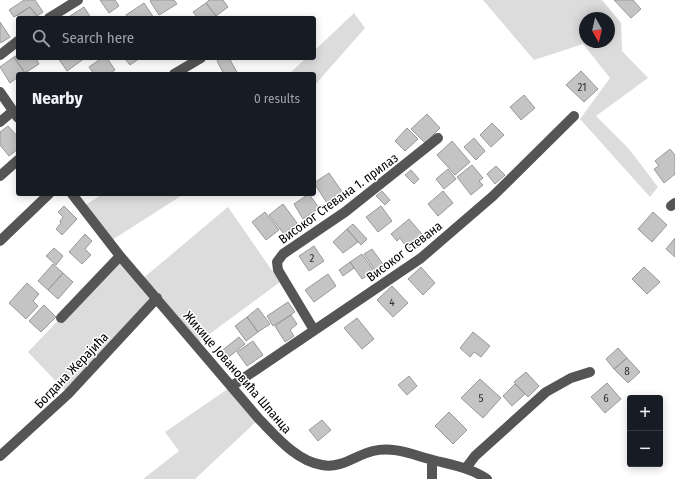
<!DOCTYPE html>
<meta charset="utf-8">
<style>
body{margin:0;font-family:"Fira Sans Condensed",sans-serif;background:#242831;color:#f1f3f6}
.controls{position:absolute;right:12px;bottom:12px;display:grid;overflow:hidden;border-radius:4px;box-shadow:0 2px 10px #0003}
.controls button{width:36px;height:36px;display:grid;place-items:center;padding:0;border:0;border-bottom:1px solid #363941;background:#171b24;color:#f1f3f6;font:20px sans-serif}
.compass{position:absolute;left:579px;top:12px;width:36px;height:36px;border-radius:50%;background:#171b24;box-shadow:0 2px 10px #0003;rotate:172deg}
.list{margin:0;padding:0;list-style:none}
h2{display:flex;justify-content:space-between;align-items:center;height:52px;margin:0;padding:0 16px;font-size:17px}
h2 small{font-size:13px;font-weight:400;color:#9ea1a6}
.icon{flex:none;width:22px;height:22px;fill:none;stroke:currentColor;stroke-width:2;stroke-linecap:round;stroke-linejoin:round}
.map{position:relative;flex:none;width:675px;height:479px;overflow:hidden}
.search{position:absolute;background:#171b24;box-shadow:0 2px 10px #0003;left:16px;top:16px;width:300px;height:44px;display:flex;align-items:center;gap:10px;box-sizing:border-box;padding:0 14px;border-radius:4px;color:#9ea1a6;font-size:15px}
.panel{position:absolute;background:#171b24;box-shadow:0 2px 10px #0003;left:16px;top:72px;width:300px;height:124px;border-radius:4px}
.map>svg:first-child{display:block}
.green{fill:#dcdcdc;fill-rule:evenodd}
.building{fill:#c4c4c4;stroke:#999}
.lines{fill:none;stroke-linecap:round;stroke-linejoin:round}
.minor{stroke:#555;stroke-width:10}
.labels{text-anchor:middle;stroke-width:3;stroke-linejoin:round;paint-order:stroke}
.number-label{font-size:11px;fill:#313131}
.street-label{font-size:13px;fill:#000;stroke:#fff}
</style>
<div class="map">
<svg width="675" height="479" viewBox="0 0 675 479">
<rect width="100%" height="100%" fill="#fff"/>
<path class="green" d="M 483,0 L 602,0 L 621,23 L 622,51 L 648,78 L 596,116 L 629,149 L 658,187 L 650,197 L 580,119 L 610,78 L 583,44 L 534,60 ZM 585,18 L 609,18 L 609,42 L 585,42 Z
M 354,13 L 365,28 L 314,86 L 314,74 L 289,74 L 306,58 L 314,58 L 314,51 Z
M 103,194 L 184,194 L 109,242 L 82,207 Z
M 228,207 L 280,282 L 196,344 L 157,299 L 68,394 L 28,352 L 120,256 L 141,280 Z
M 232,386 L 259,419 L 195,479 L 143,479 L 179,451 L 165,432 Z"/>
<path class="building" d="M 24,0 L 35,0 L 43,12 L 37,16 L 30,7 L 14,17 L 9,10 Z
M 100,0 L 115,0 L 119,6 L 109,13 Z
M 152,0 L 174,0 L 177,4 L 159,15 L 150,1 Z
M 209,0 L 223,0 L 228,7 L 216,16 L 206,3 Z
M 614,0 L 633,0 L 641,9 L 631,18 Z
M 144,3 L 154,18 L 128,18 L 126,15 Z
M 206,3 L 216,16 L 214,18 L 198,18 L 193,12 Z
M 30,7 L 38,18 L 19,18 L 17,15 Z
M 84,7 L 91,18 L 67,18 Z
M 0,22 L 10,37 L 1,43 L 0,41 Z
M 18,55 L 18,58 L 36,58 L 39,64 L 25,73 L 14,57 Z
M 14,57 L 25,73 L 18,74 L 18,77 L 10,83 L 0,67 Z
M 58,58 L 85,58 L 67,71 Z
M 102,58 L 107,58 L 115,70 L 109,74 L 94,74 L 89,67 Z
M 124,58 L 140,58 L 130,65 Z
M 222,58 L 229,58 L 238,74 L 224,74 L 217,61 Z
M 581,71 L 598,89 L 584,102 L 566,85 Z
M 524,95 L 535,108 L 521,120 L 510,107 Z
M 427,114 L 440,128 L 425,143 L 411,129 Z
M 492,123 L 504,135 L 491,147 L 480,135 Z
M 8,126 L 18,137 L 18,149 L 9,156 L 0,145 L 0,132 Z
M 407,128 L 418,139 L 405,151 L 395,141 Z
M 474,138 L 485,151 L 476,160 L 464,147 Z
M 452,141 L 470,162 L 455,175 L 437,155 Z
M 670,149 L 675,155 L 675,174 L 664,183 L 654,169 L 659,166 L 655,161 Z
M 472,165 L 483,178 L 479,181 L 483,185 L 471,195 L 457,177 Z
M 496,166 L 505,175 L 495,184 L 487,174 Z
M 448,169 L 456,179 L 444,189 L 436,179 Z
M 411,170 L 419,179 L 414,184 L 405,175 Z
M 329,173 L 343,193 L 327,203 L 314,183 Z
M 382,191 L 390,200 L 385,205 L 376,196 Z
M 443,191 L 453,203 L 438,216 L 428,204 Z
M 309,194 L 319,208 L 303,219 L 294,204 Z
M 283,204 L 297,223 L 284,234 L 269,215 Z
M 64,206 L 77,219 L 62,235 L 56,229 L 61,223 L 60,221 L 63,217 L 58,212 Z
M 381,206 L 392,221 L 378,232 L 366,217 Z
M 265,212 L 279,230 L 266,240 L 252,222 Z
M 653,212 L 667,225 L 652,242 L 638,229 Z
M 409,219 L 427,240 L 417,248 L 414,245 L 408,249 L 400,238 L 397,241 L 391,234 Z
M 353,224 L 367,239 L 361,245 L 347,229 Z
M 347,229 L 358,242 L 343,253 L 333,242 Z
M 85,234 L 92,241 L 85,249 L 91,255 L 82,264 L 69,252 Z
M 675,238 L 675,257 L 666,249 Z
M 314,246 L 324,261 L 309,271 L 299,256 Z
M 54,248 L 63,256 L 56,265 L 46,256 Z
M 372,249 L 385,267 L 377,273 L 364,254 Z
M 362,254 L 374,271 L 362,279 L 350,262 Z
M 350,262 L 354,268 L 343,276 L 339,270 Z
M 53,264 L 63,273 L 48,290 L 38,281 Z
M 421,267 L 435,283 L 423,295 L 408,279 Z
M 644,267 L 660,282 L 647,294 L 632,279 Z
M 63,273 L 73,282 L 58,299 L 48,290 Z
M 328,274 L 336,286 L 314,302 L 305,290 Z
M 27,283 L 39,294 L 33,301 L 38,306 L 26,319 L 9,303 Z
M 392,286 L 408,303 L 393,317 L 377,300 Z
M 288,302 L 295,312 L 273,326 L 267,316 Z
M 44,305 L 56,317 L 41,332 L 29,321 Z
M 258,308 L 270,324 L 258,332 L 247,317 Z
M 291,315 L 297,324 L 290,330 L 294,336 L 285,342 L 275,326 Z
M 247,317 L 258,332 L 246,341 L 235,326 Z
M 357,318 L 374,339 L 362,349 L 344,328 Z
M 473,332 L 490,346 L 481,357 L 474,352 L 470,357 L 460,348 Z
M 239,337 L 245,344 L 225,360 L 219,353 Z
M 253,341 L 263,355 L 247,366 L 237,352 Z
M 618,348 L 627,358 L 614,369 L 606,359 Z
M 627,358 L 640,372 L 628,383 L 614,369 Z
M 526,372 L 539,386 L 528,397 L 514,382 Z
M 409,376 L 417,386 L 407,395 L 398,385 Z
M 480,379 L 501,398 L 483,418 L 461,398 Z
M 607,383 L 621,399 L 605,413 L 591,397 Z
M 515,384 L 525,394 L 512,406 L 503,396 Z
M 449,412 L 467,430 L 453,444 L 435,426 Z
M 322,420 L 331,430 L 318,441 L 309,430 Z"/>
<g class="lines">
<path class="minor" d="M 49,18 L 78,0
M 0,55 L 18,41
M 174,74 L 201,58
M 0,92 L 18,118
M 0,122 L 13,111
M 0,176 L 18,160
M 72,194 L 120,256 L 259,419 C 276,436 296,461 322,465 C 341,469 356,455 373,451 C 394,446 413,455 433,460 C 452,465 471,468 487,479
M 671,206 L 675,203
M 0,241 L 49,194
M 61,318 L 120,256
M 314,330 L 278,270 L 277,262 L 283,254 L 345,212 L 438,138
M 232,386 L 421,258 L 493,196 L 574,116
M 0,456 L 68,394 L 157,298
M 432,460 L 432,479
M 466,468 L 475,456 L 546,392 L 571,378 L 590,372"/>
</g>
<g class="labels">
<g class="number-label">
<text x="582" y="91">21</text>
<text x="312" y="262">2</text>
<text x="392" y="306">4</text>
<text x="627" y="375">8</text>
<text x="481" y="402">5</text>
<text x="606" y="402">6</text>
</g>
<g class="street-label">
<text transform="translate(338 198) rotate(-36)" y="5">Високог Стевана 1. прилаз</text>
<text transform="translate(404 251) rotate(-37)" y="5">Високог Стевана</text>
<text transform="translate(71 370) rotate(-46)" y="5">Богдана Жерајића</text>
<text transform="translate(238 372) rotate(49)" y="5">Жикице Јовановића Шпанца</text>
</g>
</g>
</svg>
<div class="controls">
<button>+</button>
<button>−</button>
</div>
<svg class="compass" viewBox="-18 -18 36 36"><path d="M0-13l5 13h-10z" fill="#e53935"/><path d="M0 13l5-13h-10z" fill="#9ea1a6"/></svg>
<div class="search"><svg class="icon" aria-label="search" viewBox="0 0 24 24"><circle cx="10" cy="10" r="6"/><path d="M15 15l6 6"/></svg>Search here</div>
<section class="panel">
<h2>Nearby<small>0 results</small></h2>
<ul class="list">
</ul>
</section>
</div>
